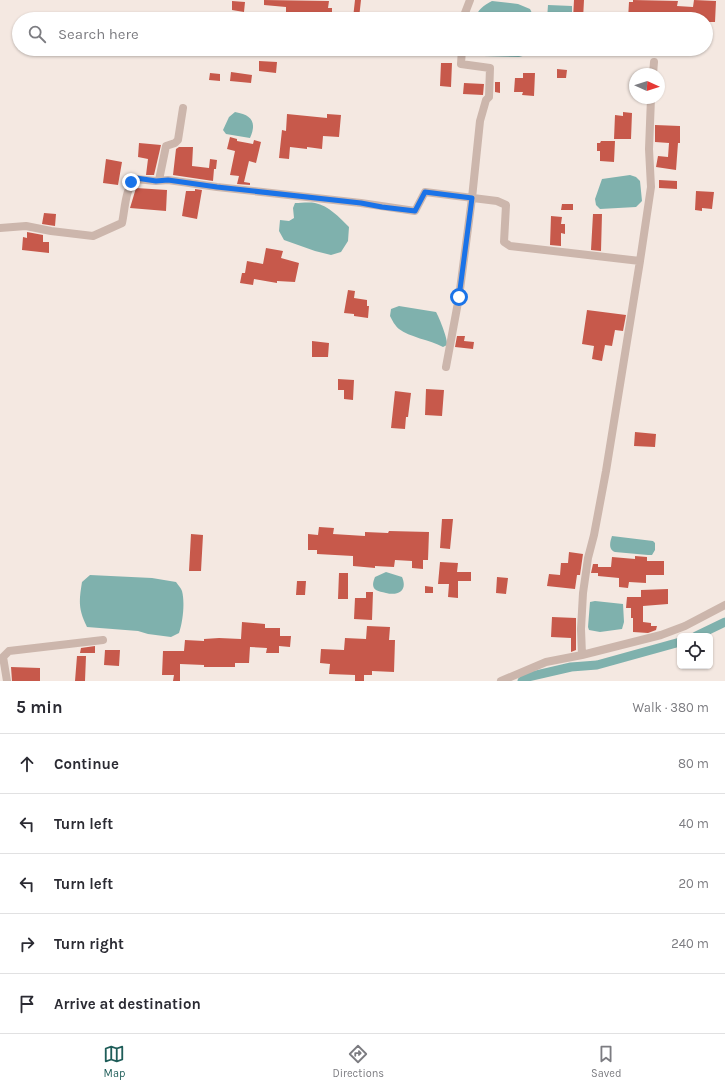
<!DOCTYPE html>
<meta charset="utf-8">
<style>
body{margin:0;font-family:Karla,sans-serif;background:#f7f7f7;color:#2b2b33}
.controls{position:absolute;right:12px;bottom:12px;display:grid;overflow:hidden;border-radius:6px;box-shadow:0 1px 3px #0004}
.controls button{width:36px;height:36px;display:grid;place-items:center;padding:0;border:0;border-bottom:1px solid #e1e1e2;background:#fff;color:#2b2b33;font:20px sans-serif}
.compass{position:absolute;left:629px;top:68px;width:36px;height:36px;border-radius:50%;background:#fff;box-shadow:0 1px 3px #0004;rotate:93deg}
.stop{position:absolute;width:12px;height:12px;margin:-9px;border:3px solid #1a73e8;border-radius:50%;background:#fff}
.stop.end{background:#1a73e8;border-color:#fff;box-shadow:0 1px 4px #0008}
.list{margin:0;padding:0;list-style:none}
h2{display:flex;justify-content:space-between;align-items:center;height:52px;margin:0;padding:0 16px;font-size:17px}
h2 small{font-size:13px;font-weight:400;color:#7c7c81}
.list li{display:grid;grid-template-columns:26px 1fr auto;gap:12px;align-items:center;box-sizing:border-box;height:60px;padding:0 16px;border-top:1px solid #e1e1e2}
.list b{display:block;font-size:15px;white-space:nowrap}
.list em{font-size:13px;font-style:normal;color:#7c7c81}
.icon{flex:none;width:22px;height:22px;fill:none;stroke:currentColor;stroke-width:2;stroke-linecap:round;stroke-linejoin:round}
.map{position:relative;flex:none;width:725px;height:681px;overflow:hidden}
.search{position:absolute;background:#fff;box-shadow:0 1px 3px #0004;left:12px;right:12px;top:12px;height:44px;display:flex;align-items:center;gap:10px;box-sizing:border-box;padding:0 14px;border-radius:22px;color:#7c7c81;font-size:15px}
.sheet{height:352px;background:#fff}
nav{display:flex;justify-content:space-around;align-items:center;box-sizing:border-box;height:56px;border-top:1px solid #e1e1e2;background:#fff;font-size:11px;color:#7c7c81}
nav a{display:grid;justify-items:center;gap:2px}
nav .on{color:#1f5d59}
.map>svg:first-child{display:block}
.water{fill:#7fb1ad}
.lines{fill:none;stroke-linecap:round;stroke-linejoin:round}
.canal{stroke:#7fb1ad;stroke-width:9}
.building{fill:#c7594b}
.minor{stroke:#ccb6ac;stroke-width:8}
.route{stroke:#1a73e8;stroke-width:5}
</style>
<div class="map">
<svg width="725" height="681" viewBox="0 0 725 681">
<rect width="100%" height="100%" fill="#f4e8e1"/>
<path class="water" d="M 492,1 L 518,4 L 530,9 L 535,19 L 475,19 C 478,9 483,6 492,1 Z
M 548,5 L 572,6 L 572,19 L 547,19 Z
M 475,49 L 534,49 L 530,54 L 519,57 L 484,56 Z
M 235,112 C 252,115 257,122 250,138 L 226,134 L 223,130 L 229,117 Z
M 630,175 L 636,177 L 640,181 L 642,201 L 636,207 L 600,209 L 596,205 L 595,199 L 602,179 Z
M 295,203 C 301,203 309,202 315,203 C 329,206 339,217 349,227 L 348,241 L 341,252 L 331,255 L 315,251 L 284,240 L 279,231 L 280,220 L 289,221 L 294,218 L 293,208 Z
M 399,306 L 436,312 C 439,317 448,339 447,345 L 443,347 C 430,340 409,337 399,329 C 395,326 392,320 390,316 L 391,309 Z
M 612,536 L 653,541 L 655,543 L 655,550 L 652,555 L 648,555 L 615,552 C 608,549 610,542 612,536 Z
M 386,572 L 402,577 C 408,591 398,596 386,593 C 375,591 370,589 375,577 Z
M 90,575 L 152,578 L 176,582 C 178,585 181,588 182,591 C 185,602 183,622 179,633 L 171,637 L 148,634 L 138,631 L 87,627 C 78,609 79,601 82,582 Z
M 595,601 L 623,604 L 624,622 L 622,629 L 600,632 L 589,630 L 588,627 L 590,602 Z"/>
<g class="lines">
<path class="canal" d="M 696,636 L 725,622
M 522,681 L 528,677 L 571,667 L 597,665 L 680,642"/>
</g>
<path class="building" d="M 264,0 L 329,1 L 328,8 L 332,8 L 332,15 L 320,15 L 320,19 L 286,19 L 286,7 L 264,5 Z
M 355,0 L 361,0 L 359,18 L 353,18 Z
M 574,0 L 584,0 L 583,19 L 573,19 Z
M 633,0 L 678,1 L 677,6 L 693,7 L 694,0 L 716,1 L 715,22 L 706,22 L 706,19 L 628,19 L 629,2 L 633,2 Z
M 232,1 L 245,2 L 244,12 L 232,10 Z
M 259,61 L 277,62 L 276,73 L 259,71 Z
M 441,63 L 452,63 L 451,87 L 440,86 Z
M 557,69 L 567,70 L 566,78 L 557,78 Z
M 231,72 L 252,75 L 251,83 L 230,81 Z
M 210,73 L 220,74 L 220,81 L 209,80 Z
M 523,73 L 535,73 L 534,96 L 522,95 L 523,92 L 514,92 L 515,78 L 523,78 Z
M 495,82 L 500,82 L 500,93 L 495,92 Z
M 464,83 L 484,84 L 483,95 L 463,94 Z
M 623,112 L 632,113 L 631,139 L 614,139 L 615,115 L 623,116 Z
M 287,114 L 327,118 L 327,114 L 341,115 L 339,137 L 323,136 L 322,149 L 307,147 L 307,149 L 290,147 L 289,159 L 279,158 L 282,130 L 286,131 Z
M 655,125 L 680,126 L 680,143 L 678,143 L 676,170 L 656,167 L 658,156 L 668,157 L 669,143 L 655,142 Z
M 230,137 L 237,139 L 237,141 L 253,144 L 254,140 L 261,142 L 256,163 L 249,161 L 244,182 L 250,183 L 250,185 L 237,184 L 239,176 L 230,175 L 235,151 L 227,149 Z
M 601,141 L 615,141 L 614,162 L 600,161 L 600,151 L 597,151 L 597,143 L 600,143 Z
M 139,143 L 161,145 L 154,175 L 146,175 L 148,159 L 138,157 Z
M 179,147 L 193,147 L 192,166 L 209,168 L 210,159 L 217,160 L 216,169 L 214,169 L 213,181 L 173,175 L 176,149 Z
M 106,159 L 122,162 L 118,185 L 103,183 Z
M 659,180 L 677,181 L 677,189 L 659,188 Z
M 136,188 L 167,190 L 166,211 L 130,208 Z
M 195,189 L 202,190 L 197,219 L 182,216 L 186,191 L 195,191 Z
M 696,191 L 714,192 L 712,209 L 702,208 L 702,211 L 695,210 Z
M 562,204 L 573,204 L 573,210 L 561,210 Z
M 44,213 L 56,214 L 55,226 L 42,224 Z
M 593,214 L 602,214 L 601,251 L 591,250 Z
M 551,216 L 562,217 L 561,224 L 565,224 L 565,234 L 561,233 L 561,246 L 550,245 Z
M 27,232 L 43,235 L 43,242 L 49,242 L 49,253 L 22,250 L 23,237 L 27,238 Z
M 266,248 L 283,251 L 281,258 L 299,263 L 295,282 L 277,281 L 277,283 L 254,279 L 253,285 L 240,283 L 242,273 L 245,273 L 247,261 L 263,264 Z
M 348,290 L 355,291 L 354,298 L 367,300 L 367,306 L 369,306 L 368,318 L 354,316 L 354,314 L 344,313 Z
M 587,310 L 626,315 L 623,331 L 615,330 L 612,346 L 605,345 L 602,361 L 592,359 L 594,346 L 582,344 Z
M 457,336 L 465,336 L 464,341 L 474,342 L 473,349 L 455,347 Z
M 312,341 L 329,343 L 328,357 L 312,357 Z
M 338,379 L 354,380 L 353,400 L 344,399 L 344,390 L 338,390 Z
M 426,389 L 444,390 L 442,416 L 425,415 Z
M 395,391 L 411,393 L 408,417 L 406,417 L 405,429 L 391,428 Z
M 635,432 L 656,434 L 655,447 L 634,446 Z
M 442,519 L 453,519 L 450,549 L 440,548 Z
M 319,527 L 334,528 L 333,534 L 365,536 L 365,532 L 388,533 L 389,531 L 429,532 L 428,560 L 423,560 L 423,569 L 412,568 L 412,561 L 395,560 L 394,567 L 375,566 L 375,568 L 353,566 L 353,556 L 317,554 L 317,550 L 308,550 L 308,534 L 318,535 Z
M 191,534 L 203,535 L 201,571 L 189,571 Z
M 569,552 L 583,554 L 580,575 L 577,575 L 575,589 L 547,586 L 549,574 L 560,575 L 561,563 L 568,563 Z
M 635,556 L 647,557 L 647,561 L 664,561 L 664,575 L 646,575 L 646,583 L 629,582 L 628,588 L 619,587 L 619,578 L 598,576 L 598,573 L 591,573 L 593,564 L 598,564 L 598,567 L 611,567 L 612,557 L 635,559 Z
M 440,562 L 458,563 L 457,572 L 471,572 L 471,581 L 458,581 L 458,598 L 448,597 L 449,584 L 438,584 Z
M 339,573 L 348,573 L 348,599 L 338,599 Z
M 497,577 L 508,578 L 506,594 L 496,593 Z
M 297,581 L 306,581 L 305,595 L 296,595 Z
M 425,586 L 433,587 L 433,593 L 425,593 Z
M 668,589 L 668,604 L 643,606 L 643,622 L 651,623 L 651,626 L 657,626 L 656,630 L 648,633 L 633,632 L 633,618 L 631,618 L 631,608 L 626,608 L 627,597 L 641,597 L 641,590 Z
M 366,592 L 373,592 L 372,620 L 354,619 L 355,598 L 366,598 Z
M 552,617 L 576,618 L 576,650 L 571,652 L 571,638 L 551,637 Z
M 242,622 L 265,624 L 265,628 L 280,628 L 280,636 L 291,636 L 290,647 L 279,646 L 279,653 L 266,653 L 267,648 L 250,647 L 249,663 L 235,663 L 235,667 L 204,667 L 204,665 L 180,664 L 180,681 L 173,681 L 174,675 L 162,675 L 163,651 L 184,651 L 185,640 L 204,641 L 204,639 L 219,638 L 241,639 Z
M 367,626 L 390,627 L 389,640 L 395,640 L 394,672 L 372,671 L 372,675 L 364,675 L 364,681 L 355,681 L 355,675 L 329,674 L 330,664 L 320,663 L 321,649 L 344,650 L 345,638 L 366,639 Z
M 95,646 L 95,653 L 80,653 L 81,648 Z
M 105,650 L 120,650 L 119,666 L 104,665 Z
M 77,656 L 86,656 L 85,681 L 75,681 Z
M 11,667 L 40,668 L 40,681 L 12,681 Z"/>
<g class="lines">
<path class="minor" d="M 464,19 L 465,13 L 470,0
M 653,74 L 654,62
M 159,180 L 166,146 L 175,143 L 178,140 L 183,108
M 0,228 L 26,226 L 51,231 L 93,236 L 122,223 C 125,210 125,187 136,179 L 156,181 L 168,180 L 217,187 L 361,203 L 415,211 L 425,192 L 497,201 L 506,205 L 504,242 L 510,246 L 640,261 L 606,471 L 594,535 L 588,558 L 583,593 L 581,629 L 582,655
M 640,261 L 651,187 L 649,149 L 651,98
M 446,367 L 459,297 L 472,198 L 480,121 L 486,100 L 489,97 L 490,68 L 461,64 L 462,49
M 7,681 L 3,657 L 9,651 L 103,640
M 501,681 L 546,662 L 582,655 L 661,635 L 685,626 L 725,605"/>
</g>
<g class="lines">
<path class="route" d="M 131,182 L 136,178 L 156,181 L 168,180 L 217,187 L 361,203 L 382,207 L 415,211 L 425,192 L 472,198 L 459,297"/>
</g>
</svg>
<div class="controls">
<button><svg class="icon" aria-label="locate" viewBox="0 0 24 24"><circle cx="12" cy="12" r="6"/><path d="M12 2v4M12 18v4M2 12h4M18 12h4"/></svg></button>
</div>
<svg class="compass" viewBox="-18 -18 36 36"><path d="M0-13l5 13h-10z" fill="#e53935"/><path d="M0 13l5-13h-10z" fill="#7c7c81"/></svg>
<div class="stop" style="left:459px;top:297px"></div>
<div class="stop end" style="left:131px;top:182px"></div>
<div class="search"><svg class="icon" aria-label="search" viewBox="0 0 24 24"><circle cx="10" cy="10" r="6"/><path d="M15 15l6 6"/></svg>Search here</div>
</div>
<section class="sheet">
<h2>5 min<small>Walk · 380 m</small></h2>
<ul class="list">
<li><svg class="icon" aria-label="ahead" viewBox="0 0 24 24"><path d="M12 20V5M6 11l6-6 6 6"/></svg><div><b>Continue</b></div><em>80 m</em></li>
<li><svg class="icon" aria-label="left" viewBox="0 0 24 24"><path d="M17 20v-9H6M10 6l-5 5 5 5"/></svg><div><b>Turn left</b></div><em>40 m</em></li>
<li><svg class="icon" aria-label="left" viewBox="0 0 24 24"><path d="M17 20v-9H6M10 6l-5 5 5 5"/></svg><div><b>Turn left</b></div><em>20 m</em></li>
<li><svg class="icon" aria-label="right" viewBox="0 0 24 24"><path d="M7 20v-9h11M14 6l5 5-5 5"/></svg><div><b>Turn right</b></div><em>240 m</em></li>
<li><svg class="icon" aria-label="arrive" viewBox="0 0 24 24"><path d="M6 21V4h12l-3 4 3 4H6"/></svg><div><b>Arrive at destination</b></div></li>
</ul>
</section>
<nav>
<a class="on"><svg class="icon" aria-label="map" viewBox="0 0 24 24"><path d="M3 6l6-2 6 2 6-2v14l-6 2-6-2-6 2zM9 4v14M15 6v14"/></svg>Map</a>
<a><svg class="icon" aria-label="directions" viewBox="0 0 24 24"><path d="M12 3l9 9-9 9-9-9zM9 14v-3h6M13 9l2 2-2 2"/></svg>Directions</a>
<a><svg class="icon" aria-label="saved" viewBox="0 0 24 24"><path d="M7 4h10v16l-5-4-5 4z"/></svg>Saved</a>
</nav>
